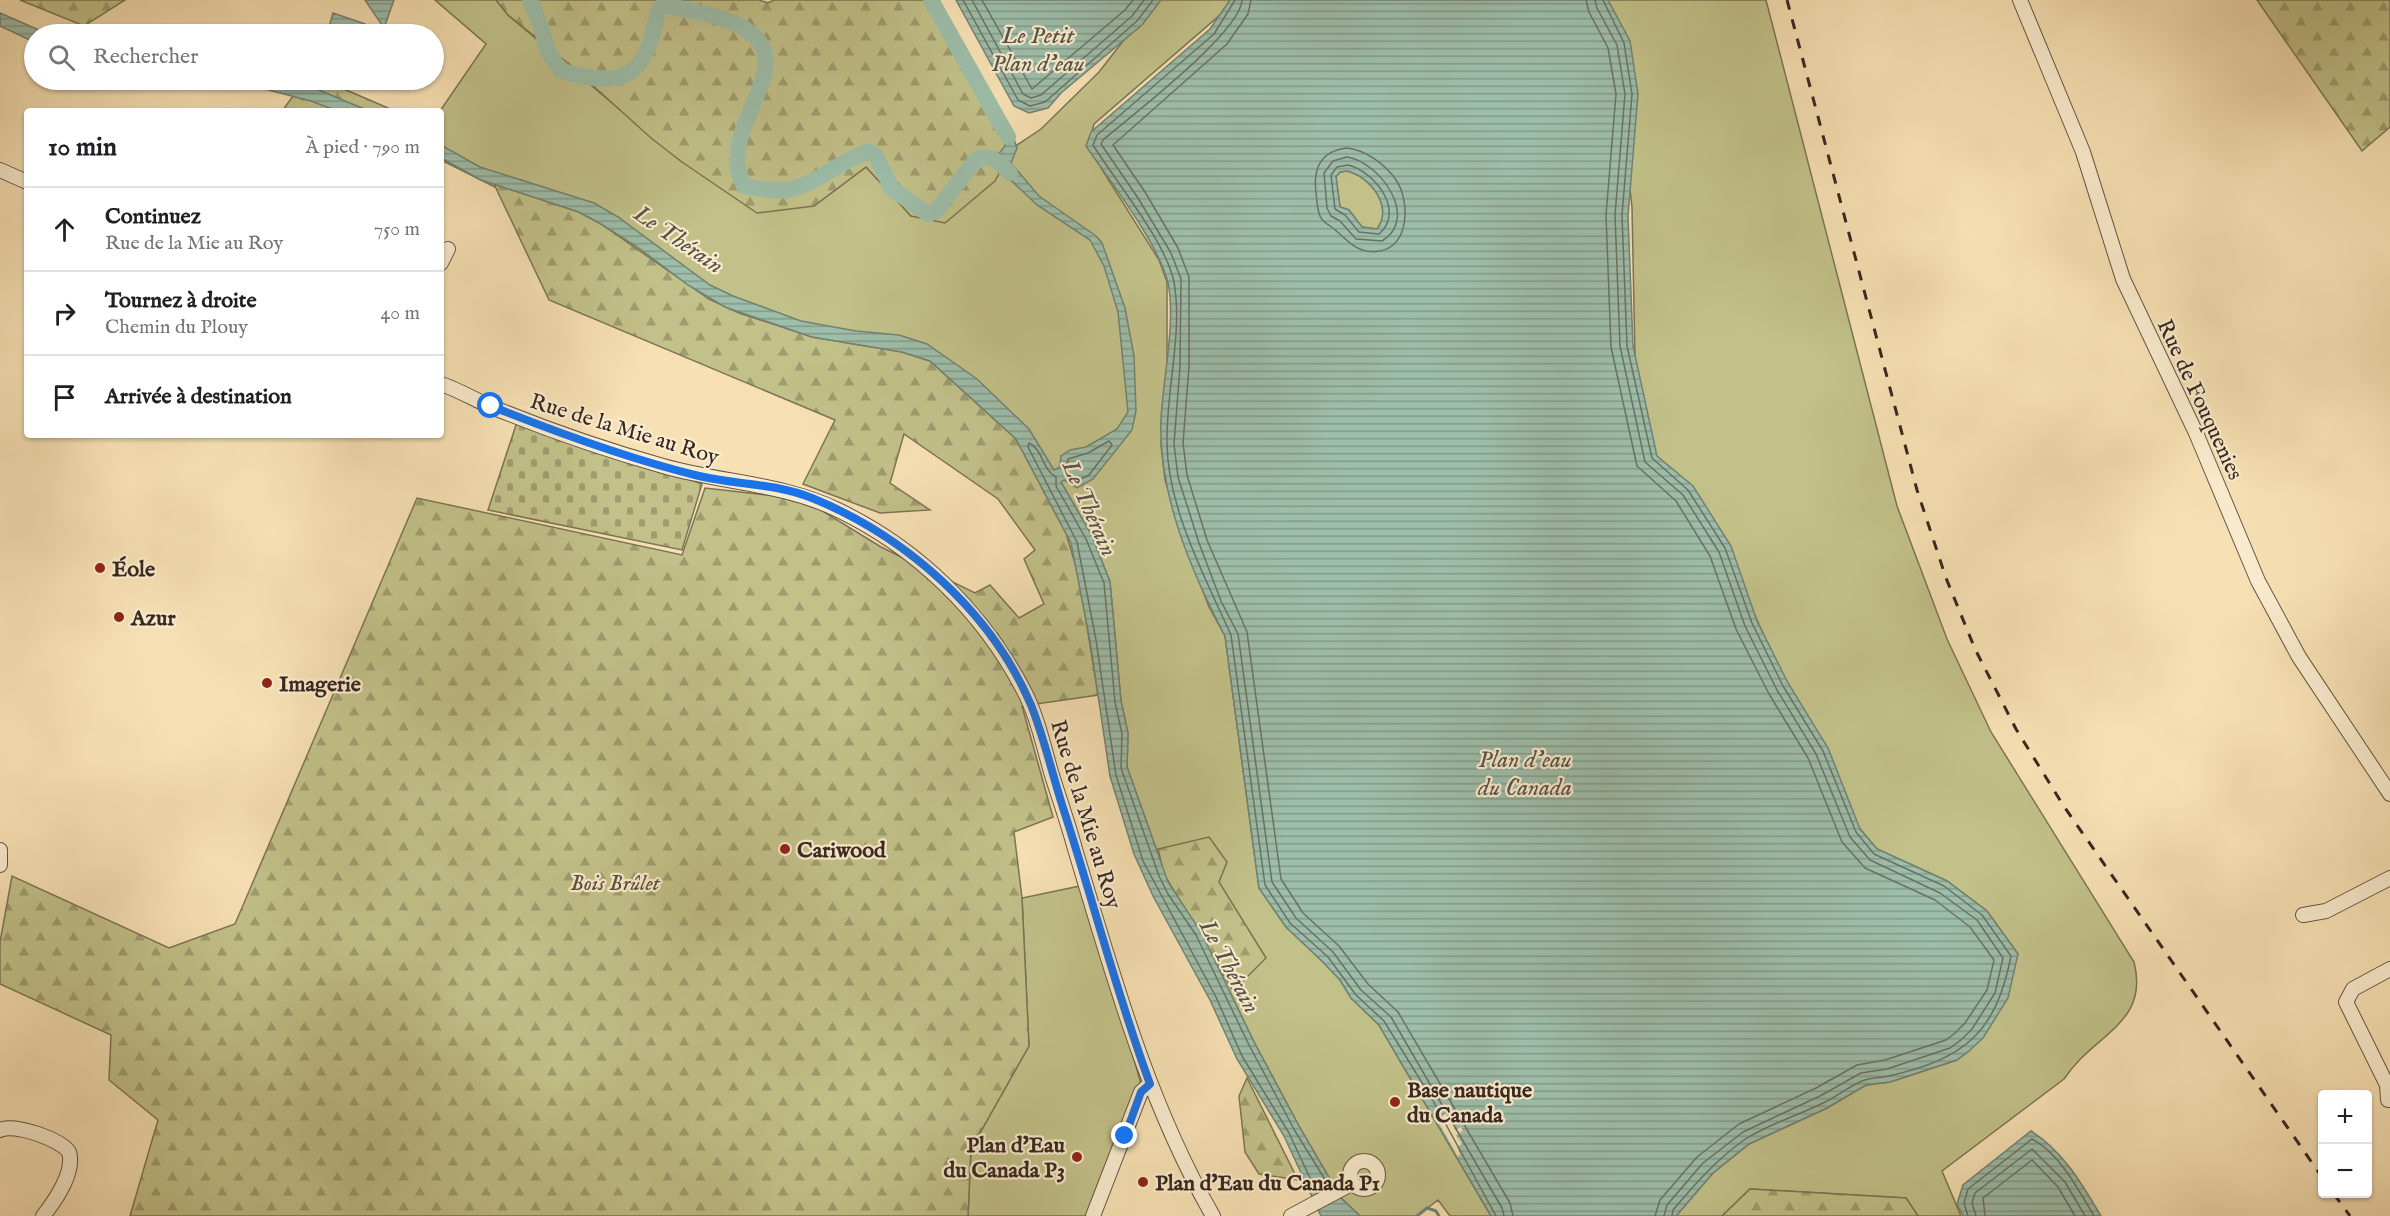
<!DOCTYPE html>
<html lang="fr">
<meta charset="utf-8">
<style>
body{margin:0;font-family:"IM FELL English",serif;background:#f2f2f2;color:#202124}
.controls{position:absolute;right:18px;bottom:18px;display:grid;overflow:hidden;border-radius:6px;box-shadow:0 2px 4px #0004}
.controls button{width:54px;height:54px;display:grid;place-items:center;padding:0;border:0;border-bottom:2px solid #e0e0e0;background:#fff;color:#202124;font:30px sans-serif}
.stop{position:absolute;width:18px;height:18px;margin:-14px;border:4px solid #1a73e8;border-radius:50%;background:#fff}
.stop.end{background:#1a73e8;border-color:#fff;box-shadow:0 2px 6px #0008}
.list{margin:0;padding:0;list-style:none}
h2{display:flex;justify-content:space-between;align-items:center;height:78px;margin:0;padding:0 24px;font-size:26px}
h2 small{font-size:20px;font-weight:400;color:#757577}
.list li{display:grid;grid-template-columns:39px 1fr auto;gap:18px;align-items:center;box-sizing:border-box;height:84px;padding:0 24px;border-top:2px solid #e0e0e0}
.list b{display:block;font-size:22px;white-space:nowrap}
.list p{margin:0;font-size:20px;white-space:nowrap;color:#757577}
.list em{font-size:20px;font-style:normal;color:#757577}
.icon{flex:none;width:33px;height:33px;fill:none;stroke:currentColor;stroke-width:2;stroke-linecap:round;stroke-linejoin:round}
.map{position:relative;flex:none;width:2390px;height:1216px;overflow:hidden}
.search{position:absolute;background:#fff;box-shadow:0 2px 4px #0004;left:24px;top:24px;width:420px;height:66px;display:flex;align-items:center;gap:15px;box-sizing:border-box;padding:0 21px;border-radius:33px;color:#757577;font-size:22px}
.panel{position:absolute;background:#fff;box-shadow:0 2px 4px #0004;left:24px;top:108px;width:420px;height:330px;border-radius:6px}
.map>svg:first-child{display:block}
.green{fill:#c2c189;stroke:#7c7454;stroke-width:1.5}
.forest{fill:url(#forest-firs);stroke:#7c7454;stroke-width:1.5}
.cemetery{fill:url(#cemetery-stones);stroke:#7c7454;stroke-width:1.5}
.water{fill:url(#water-rules);stroke:#748273;stroke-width:1.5;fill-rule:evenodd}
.pier{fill:#f7e1b4}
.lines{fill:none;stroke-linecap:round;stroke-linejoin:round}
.shore{stroke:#6a7265;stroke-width:1.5}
.stream{stroke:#748273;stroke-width:3}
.river{stroke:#9dbeaa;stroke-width:16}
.minor-casing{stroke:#675645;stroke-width:16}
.minor{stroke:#faecce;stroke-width:14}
.rail{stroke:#372720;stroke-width:3;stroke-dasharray:10 10;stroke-linecap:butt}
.route{stroke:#1a73e8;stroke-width:8}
.poi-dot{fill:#8f2418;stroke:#faecce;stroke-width:2}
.labels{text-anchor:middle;stroke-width:4.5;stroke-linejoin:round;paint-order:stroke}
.street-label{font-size:22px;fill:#372720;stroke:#faecce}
.poi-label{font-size:22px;font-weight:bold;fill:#372720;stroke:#faecce;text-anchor:start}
.park-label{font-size:22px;font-style:italic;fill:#5a4e3a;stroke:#faecce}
.water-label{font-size:24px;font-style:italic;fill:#565449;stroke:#faecce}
</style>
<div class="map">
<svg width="2390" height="1216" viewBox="0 0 2390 1216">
<defs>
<pattern id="forest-firs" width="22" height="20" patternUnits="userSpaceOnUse" patternTransform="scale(1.5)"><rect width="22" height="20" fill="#c2c189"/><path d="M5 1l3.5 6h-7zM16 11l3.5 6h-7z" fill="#9e9d70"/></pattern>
<pattern id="cemetery-stones" width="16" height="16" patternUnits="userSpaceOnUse" patternTransform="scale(1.5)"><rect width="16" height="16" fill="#c2c189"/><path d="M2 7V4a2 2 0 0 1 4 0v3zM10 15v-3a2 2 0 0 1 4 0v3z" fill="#9e9d70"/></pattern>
<pattern id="water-rules" width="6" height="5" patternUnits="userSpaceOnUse" patternTransform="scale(1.5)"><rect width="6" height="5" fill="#9dbeaa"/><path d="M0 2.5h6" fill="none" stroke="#819a8a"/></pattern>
</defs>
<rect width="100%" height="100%" fill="#f7e1b4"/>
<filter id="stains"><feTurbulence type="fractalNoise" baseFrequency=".00333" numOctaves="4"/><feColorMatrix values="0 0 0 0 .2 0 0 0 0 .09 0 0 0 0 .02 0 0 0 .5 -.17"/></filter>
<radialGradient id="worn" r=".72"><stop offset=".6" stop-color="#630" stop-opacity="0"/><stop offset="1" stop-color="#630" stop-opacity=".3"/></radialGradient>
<path class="green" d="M 435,0 L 496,0 L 508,15 L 682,162 L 814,206 L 866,167 L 911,216 L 1041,129 L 1099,72 L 1155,0 L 1229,0 L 1228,8 L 1094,124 L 1090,139 L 1101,168 L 1159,260 L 1167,282 L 1167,367 L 1161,445 L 1165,480 L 1186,547 L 1209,607 L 1225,636 L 1259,888 L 1286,927 L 1323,962 L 1340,980 L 1351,998 L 1379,1025 L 1491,1216 L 1450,1216 L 1438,1200 L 1417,1216 L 1360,1216 L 1341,1198 L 1300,1128 L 1254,1042 L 1201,932 L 1168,882 L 1127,767 L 1128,733 L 1121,701 L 1110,582 L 1092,536 L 1061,482 L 1036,477 L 1016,439 L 930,361 L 764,322 L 441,160 L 440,111 L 486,44 Z
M 1597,0 L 1766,0 L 1897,506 L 1947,639 L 1991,732 L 2134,962 C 2150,1024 2093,1034 2064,1079 L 1942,1171 L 1961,1216 L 1918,1216 L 1906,1198 L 1750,1189 L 1722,1216 L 1676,1216 L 1713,1173 L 1749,1144 L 1827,1108 L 1866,1085 L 1890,1082 L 1957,1060 L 1970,1050 L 2018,954 L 1987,911 L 1947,881 L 1877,849 L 1856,824 L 1787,687 L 1721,539 L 1655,454 L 1636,407 L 1632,207 L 1614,43 Z
M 1347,171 C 1370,176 1394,207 1377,229 L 1362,227 L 1349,210 L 1340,207 L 1336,177 L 1340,172 Z
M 1085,885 L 1141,1084 L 1094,1216 L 968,1216 L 971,1149 L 1029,1046 L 1022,898 Z"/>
<path class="forest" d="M 20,0 L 125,0 L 84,26 Z
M 496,0 L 759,0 L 768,3 L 774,0 L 939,0 L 1015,144 L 995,181 L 945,223 L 911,216 L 866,167 L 814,206 L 757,213 L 682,162 L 651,138 L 569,64 L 508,15 Z
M 2257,0 L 2390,0 L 2390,127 L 2362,151 Z
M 305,80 L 323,80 L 395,111 L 282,111 Z
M 494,184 L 579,212 L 601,224 L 709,299 L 739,313 L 812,337 L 902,352 L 930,361 L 1016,439 L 1066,533 L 1079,577 L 1098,695 L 1022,706 L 1053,817 L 1014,832 L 1022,898 L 1029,1046 L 971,1149 L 968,1216 L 130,1216 L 158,1120 L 109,1080 L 111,1035 L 0,984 L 0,942 L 12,876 L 169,948 L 235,924 L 417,498 L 682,555 L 705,488 L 803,499 L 881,547 L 975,593 L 990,585 L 1019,618 L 1044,604 L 1024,559 L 1035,550 L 998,499 L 904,434 L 890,483 L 930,510 L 880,513 L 803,484 L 835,420 L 549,300 Z
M 1209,837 L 1227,862 L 1219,882 L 1266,958 L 1233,991 L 1164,874 L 1158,849 Z
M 1247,1078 L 1298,1180 L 1259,1174 L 1245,1152 L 1239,1096 Z
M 1750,1189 L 1906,1198 L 1918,1216 L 1722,1216 Z"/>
<path class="cemetery" d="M 518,419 L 702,484 L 682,550 L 488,510 Z"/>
<path class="water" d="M 365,0 L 394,0 L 384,28 Z
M 956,0 L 1161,0 L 1142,25 L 1061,93 L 1048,108 L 1029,113 L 1014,106 Z
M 1230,0 L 1608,0 L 1630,41 L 1638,94 L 1628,216 L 1633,346 L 1657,456 L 1693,486 L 1731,546 L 1757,621 L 1788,683 L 1828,748 L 1860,829 L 1877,849 L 1947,881 L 1987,911 L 2018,954 L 2008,998 L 1983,1038 L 1970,1050 L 1957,1060 L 1890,1082 L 1866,1085 L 1827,1108 L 1749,1144 L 1713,1173 L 1676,1216 L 1491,1216 L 1379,1025 L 1351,998 L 1340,980 L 1323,962 L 1286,927 L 1259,888 L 1225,636 C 1191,571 1158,494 1161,419 C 1163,380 1176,321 1168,283 C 1159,244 1109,180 1086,146 L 1091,132 L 1210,29 ZM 1347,171 C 1370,176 1394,207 1377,229 L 1362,227 L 1349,210 L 1340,207 L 1336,177 L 1340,172 Z
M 0,13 L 48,34 L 34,34 L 34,42 L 0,26 Z
M 333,13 L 365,24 L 369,28 L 369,34 L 327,34 Z
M 230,80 L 295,80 L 369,111 L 337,111 L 311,101 Z
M 1001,117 L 1012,133 L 1017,148 L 1011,163 L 1039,196 L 1096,236 L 1102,243 L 1125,308 L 1134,356 L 1136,411 L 1132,430 L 1093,479 L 1077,488 L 1064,480 L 1061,482 L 1092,536 L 1110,582 L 1121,701 L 1128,733 L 1127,767 L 1168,882 L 1201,932 L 1254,1042 L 1300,1128 L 1341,1198 L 1360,1216 L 1321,1216 L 1284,1136 L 1237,1059 L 1210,1000 L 1153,896 L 1134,854 L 1110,776 L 1090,641 L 1071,543 L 1016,439 L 930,361 L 902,352 L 812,337 L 725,307 L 688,285 L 636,246 L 601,224 L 579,212 L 481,180 L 441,158 L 441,145 L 480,167 L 594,203 L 618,217 L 710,285 L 733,296 L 801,321 L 856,331 L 899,335 L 927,344 L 977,379 L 1029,429 L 1054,470 L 1060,467 L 1061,456 L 1070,450 L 1086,447 L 1117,429 L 1128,412 L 1118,312 L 1104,266 L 1090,240 L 1037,205 L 992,162 L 1005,146 L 1005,138 L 995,120 Z
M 2031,1131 C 2063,1151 2082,1184 2101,1216 L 1963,1216 L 1957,1204 L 1963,1185 Z"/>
<path class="pier" d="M 1437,1112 L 1441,1117 L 1448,1112 L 1455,1130 L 1461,1127 L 1463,1131 L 1456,1135 L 1462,1144 L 1457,1147 L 1460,1154 L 1458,1157 L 1434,1114 Z"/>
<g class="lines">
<path class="shore" d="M 963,0 L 1018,100 L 1030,106 L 1045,102 L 1137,21 L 1153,0
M 972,0 L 1023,94 L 1031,98 L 1041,95 L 1132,16 L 1144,0
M 982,0 L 1032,89 L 1125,10 L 1133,0
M 1235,0 L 1214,34 L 1097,135 L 1093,145 C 1116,182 1166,242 1174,282 C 1183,331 1166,392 1167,442 C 1167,507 1205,577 1231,635 L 1265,885 L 1290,923 L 1328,957 L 1356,995 L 1384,1021 L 1432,1099 L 1496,1216
M 1242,0 C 1241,32 1131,116 1103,140 L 1101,144 L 1138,198 L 1171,253 L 1181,279 L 1180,367 L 1174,444 L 1178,477 L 1199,543 L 1221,601 L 1238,634 L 1272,882 L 1296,918 L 1333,952 L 1361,990 L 1391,1017 L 1502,1208 L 1504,1216
M 1251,0 L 1248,14 L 1227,44 L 1113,145 L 1145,192 L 1178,248 L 1189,277 L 1189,367 L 1183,443 L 1187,475 L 1207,540 L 1247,632 L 1281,879 L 1303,913 L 1339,946 L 1368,984 L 1398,1012 L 1510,1203 L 1513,1216
M 1586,0 L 1589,12 L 1608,48 L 1616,94 L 1606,215 L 1611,347 L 1637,466 L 1676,501 L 1710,556 L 1736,629 L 1769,694 L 1808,758 L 1842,842 L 1865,868 L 1935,900 L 1970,927 L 1994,960 L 1987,990 L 1965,1023 L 1955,1033 L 1946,1040 L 1885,1060 L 1857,1065 L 1816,1088 L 1739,1124 L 1697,1157 L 1660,1200 L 1655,1216
M 1595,0 L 1597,8 L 1617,45 L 1625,94 L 1615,215 L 1620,346 L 1645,462 L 1683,495 L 1719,552 L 1745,626 L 1777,690 L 1816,754 L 1850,837 L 1870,860 L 1940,893 L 1977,920 L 2003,958 L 1995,993 L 1972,1029 L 1961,1040 L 1950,1048 L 1887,1069 L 1861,1073 L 1820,1096 L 1743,1132 L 1703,1163 L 1667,1205 L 1664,1216
M 1603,0 L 1624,43 L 1632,94 L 1622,215 L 1627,346 L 1652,458 L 1688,490 L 1725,548 L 1752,623 L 1783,686 L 1823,751 L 1856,832 L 1874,854 L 1944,886 L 1982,915 L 2011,956 C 1996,1033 1964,1059 1889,1076 C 1880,1078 1870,1077 1862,1081 C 1848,1087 1836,1097 1823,1103 C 1797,1116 1768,1124 1744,1140 C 1716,1160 1695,1184 1673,1210 L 1672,1216
M 1347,148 C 1366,150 1386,165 1396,180 C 1410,200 1410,246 1380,251 C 1358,255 1348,241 1333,228 C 1328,224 1323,223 1320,216 C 1317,209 1317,200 1316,193 C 1313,169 1320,151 1347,148 Z
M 1347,157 C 1380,162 1420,218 1382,241 L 1356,239 L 1340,221 L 1331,216 L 1327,208 L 1324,173 L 1333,161 Z
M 1348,165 C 1374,171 1406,211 1379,234 L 1359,232 L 1345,215 L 1335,209 L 1331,175 L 1337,167 Z
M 1109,441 L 1112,445 L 1089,475 L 1077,481 L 1065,474 L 1068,459 L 1088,453 Z
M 1317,1193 L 1289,1133 L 1242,1056 L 1216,997 L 1143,861 L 1116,775 L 1096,640 L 1077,542 L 1028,447 L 1029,443 C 1043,449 1042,470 1056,477 L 1056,486 L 1086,539 L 1104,583 L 1115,702 L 1122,734 L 1121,768 L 1159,876 L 1168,894 L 1196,935 L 1249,1045 L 1295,1131 L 1329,1186
M 1968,1216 L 1964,1203 L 1968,1189 L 2032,1139 C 2060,1154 2078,1189 2094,1216
M 1976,1216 L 1972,1203 L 1975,1193 L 2032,1149 L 2065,1182 L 2085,1216
M 1985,1216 L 1983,1198 L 2032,1160 L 2058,1187 L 2075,1216"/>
<path class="stream" d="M 1417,1216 L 1427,1208 L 1436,1211 L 1439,1216"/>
<path class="river" d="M 530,0 L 541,26 L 547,50 L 561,71 C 629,90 645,76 659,8 L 667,5 C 689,11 714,14 734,23 C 815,60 711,124 744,186 C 757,188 774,192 787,190 C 817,184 840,161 869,151 L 876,156 L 892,189 L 928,214 L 936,211 L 975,161 C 991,152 998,162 1010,173
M 931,0 L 1008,137"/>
<g class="minor-casing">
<path id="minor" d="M 2020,0 L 2083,152 L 2123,279 L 2196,433 L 2258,581 L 2299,657 L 2390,794
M 0,170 L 27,182
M 441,263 L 448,249
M 441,384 C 459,390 475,400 492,407 C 548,430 606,450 663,466 C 722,483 783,483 838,510 C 917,548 982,611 1023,689 C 1037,715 1043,744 1051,772 C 1059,798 1068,823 1075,849 C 1113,975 1147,1101 1213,1216
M 0,850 L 0,865
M 2303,915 L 2326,911 L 2390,878
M 2388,1100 L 2387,1085 L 2346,1002 L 2353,989 L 2390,969
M 0,1130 C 14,1123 60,1139 69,1152 C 75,1172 55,1201 43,1216
M1350 1175a14 14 0 1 1 28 0a14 14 0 1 1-28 0Z
M 1093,1216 L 1141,1092 L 1150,1084
M 1291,1216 L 1353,1183"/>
</g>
<use href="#minor" class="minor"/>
<path class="rail" d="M 1787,0 L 1917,490 L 1946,578 L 1975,649 L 2016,729 L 2063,805 L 2322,1177
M 2334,1194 L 2350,1216"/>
</g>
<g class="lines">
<path class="route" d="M 491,406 C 558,433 629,459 699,476 C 737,485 775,483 812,498 C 905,536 991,611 1031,705 C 1045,740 1053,778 1065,814 C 1094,904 1117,995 1150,1084 L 1141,1092 L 1125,1136"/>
</g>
<g class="poi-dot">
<circle cx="100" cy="568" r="6"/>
<circle cx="119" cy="617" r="6"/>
<circle cx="267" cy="683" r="6"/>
<circle cx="785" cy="849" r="6"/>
<circle cx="1395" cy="1102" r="6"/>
<circle cx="1077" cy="1157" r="6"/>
<circle cx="1143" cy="1182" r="6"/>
</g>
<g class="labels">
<g class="street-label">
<text transform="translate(2201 399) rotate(65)" y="8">Rue de Fouquenies</text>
<text transform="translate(625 428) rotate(17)" y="8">Rue de la Mie au Roy</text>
<text transform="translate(1087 814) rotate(73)" y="8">Rue de la Mie au Roy</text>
</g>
<g class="poi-label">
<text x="112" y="576">Éole</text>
<text x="131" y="625">Azur</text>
<text x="279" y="691">Imagerie</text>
<text x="797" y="857">Cariwood</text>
<text x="1407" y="1097">Base nautique<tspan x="1407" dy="25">du Canada</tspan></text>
<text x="1065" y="1152" text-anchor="end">Plan d'Eau<tspan x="1065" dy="25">du Canada P3</tspan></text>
<text x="1155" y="1190">Plan d'Eau du Canada P1</text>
</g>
<g class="park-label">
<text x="615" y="890">Bois Brûlet</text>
</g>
<g class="water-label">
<text x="1038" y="43">Le Petit<tspan x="1038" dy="28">Plan d'eau</tspan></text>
<text transform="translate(679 239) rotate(34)" y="8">Le Thérain</text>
<text transform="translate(1090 508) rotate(66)" y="8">Le Thérain</text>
<text x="1525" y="767">Plan d'eau<tspan x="1525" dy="28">du Canada</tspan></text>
<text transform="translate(1230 966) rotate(62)" y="8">Le Thérain</text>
</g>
</g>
<rect width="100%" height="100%" filter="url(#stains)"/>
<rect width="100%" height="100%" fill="url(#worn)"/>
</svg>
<div class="controls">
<button>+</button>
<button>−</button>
</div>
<div class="stop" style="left:491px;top:406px"></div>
<div class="stop end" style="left:1125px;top:1136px"></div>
<div class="search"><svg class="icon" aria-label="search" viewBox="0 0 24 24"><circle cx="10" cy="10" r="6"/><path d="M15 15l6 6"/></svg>Rechercher</div>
<section class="panel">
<h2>10 min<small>À pied · 790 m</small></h2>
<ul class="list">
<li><svg class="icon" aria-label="ahead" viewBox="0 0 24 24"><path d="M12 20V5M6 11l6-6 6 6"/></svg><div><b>Continuez</b><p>Rue de la Mie au Roy</p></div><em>750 m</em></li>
<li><svg class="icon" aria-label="right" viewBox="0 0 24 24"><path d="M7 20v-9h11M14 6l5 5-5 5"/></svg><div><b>Tournez à droite</b><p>Chemin du Plouy</p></div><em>40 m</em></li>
<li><svg class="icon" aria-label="arrive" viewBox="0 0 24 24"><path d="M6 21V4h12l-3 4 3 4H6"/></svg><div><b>Arrivée à destination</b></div></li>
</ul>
</section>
</div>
